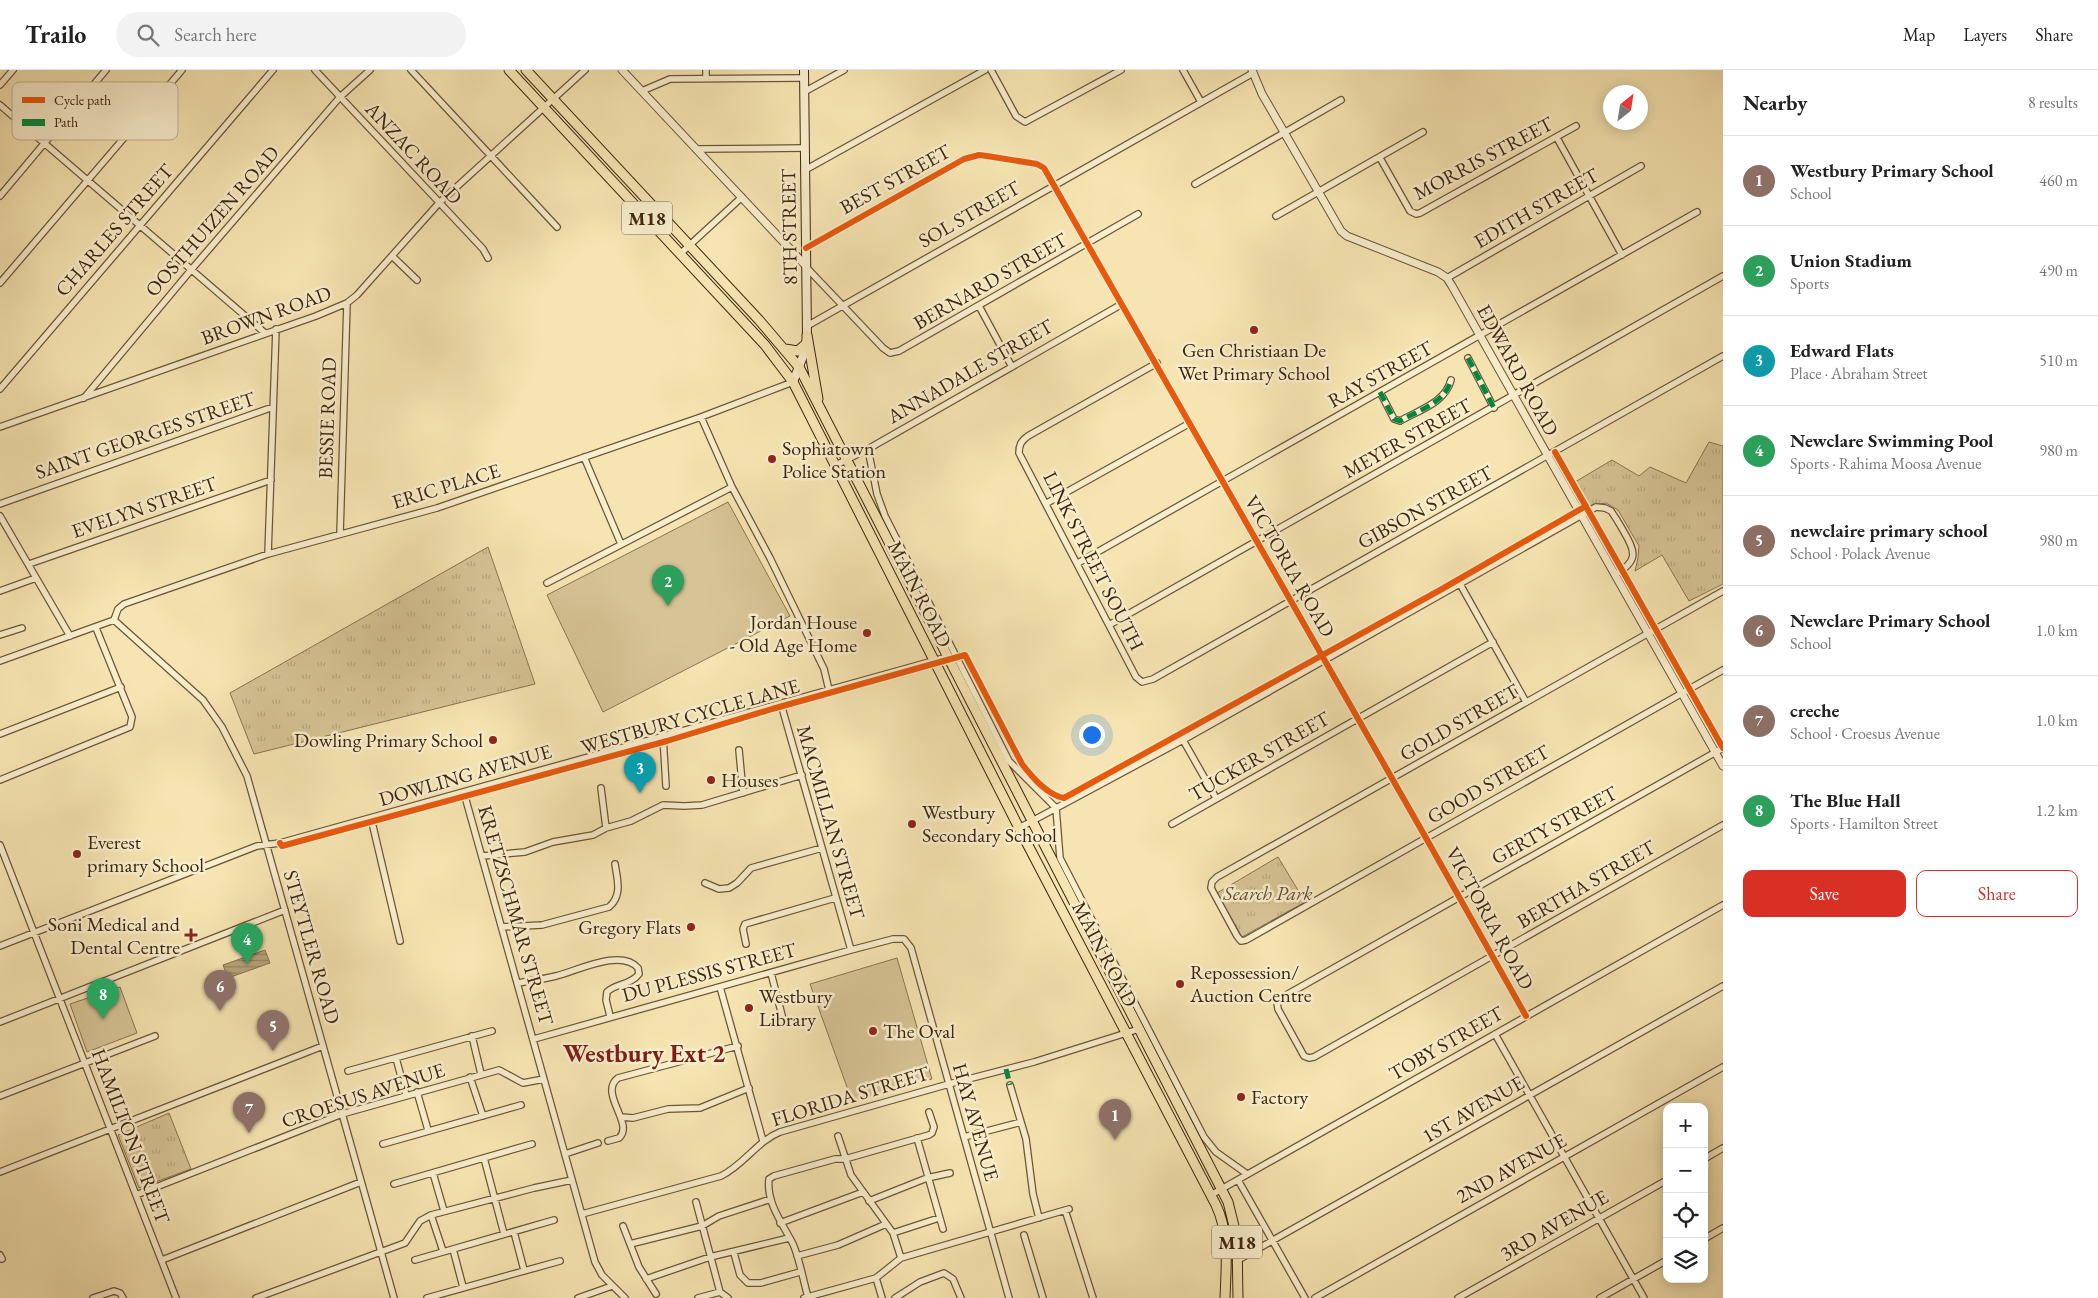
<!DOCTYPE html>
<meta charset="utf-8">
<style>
body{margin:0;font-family:"EB Garamond",serif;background:#f2f2f2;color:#222}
.controls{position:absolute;right:15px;bottom:15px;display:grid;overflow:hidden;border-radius:10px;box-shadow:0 2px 12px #0003}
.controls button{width:45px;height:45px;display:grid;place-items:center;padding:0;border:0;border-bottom:1px solid #e0e0e0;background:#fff;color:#222;font:25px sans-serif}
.compass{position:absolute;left:1603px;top:15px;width:45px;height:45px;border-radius:50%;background:#fff;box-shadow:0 2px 12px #0003;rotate:30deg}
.you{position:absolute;left:1091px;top:664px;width:18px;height:18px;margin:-12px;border:4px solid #fff;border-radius:50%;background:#1a73e8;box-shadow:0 0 0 8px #1a73e833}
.badge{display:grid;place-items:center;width:32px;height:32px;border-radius:50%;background:#d93025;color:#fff;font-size:16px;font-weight:700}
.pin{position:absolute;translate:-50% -41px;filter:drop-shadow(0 1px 2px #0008)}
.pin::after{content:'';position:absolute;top:26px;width:18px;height:15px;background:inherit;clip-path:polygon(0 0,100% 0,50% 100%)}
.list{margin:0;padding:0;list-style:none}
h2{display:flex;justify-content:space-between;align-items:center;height:65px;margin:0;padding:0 20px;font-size:21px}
h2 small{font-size:16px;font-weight:400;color:#767676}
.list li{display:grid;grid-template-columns:32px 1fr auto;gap:15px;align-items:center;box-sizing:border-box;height:90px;padding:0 20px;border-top:1px solid #e0e0e0}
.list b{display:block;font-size:19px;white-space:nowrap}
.list p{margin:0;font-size:16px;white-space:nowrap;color:#767676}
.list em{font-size:16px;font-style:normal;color:#767676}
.actions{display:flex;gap:10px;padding:15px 20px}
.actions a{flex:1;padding:11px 0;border:1px solid #d93025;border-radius:10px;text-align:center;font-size:18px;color:#d93025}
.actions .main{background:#d93025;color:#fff}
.icon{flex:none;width:28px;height:28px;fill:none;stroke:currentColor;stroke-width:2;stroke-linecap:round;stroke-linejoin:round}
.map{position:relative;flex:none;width:1723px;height:1228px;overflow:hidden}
header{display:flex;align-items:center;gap:30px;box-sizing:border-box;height:70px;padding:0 25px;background:#fff;border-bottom:1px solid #e0e0e0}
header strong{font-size:24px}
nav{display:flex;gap:28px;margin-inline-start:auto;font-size:18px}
.search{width:350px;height:45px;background:#f2f2f2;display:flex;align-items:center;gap:12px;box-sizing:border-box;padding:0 18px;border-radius:28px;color:#767676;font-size:19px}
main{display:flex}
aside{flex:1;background:#fff}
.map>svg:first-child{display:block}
.grass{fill:url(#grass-tufts);stroke:#8a7452}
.pitch{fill:#d7c496;stroke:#8a7452}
.water{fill:url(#water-rules);stroke:#86714f}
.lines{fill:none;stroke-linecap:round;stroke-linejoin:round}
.minor-casing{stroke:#6b5537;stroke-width:8}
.tertiary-casing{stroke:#6b5537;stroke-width:9}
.secondary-casing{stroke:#3d250e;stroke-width:10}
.primary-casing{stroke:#3d250e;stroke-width:11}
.minor{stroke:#f9eecd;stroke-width:5.5}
.tertiary{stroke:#f9eecd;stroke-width:7}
.secondary{stroke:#f9eecd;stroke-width:8}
.primary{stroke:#f6e5b2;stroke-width:9}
.quiet{stroke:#00873e;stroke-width:5;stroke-dasharray:10 5;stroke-linecap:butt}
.cycleway-casing{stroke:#f9eecd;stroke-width:9}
.cycleway{stroke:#e8590c;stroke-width:6}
.poi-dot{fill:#8f2418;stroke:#f9eecd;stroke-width:2}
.labels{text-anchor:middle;stroke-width:5;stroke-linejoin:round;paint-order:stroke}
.shield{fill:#f9eecd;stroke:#756147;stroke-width:1}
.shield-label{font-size:19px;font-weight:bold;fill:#3d250e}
.street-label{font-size:20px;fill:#3d250e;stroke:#f9eecd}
.poi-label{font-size:20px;fill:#3d250e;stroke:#f9eecd;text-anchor:start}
.park-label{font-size:20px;font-style:italic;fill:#644d30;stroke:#f9eecd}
.district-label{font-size:25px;font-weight:bold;fill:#7a1f14;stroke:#f9eecd}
.key{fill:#f9eecd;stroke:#c1b294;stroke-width:1}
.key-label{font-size:14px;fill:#3d250e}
</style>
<header>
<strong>Trailo</strong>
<div class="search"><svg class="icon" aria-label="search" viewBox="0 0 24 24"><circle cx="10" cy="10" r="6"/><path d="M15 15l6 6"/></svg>Search here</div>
<nav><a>Map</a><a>Layers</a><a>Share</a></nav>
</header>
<main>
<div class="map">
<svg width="1723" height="1228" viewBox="0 0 1723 1228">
<defs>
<pattern id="grass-tufts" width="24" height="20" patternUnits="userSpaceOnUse" patternTransform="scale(1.25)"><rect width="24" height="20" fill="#d7c496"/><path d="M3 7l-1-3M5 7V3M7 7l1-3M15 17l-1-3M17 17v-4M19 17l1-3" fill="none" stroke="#b9a880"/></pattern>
<pattern id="water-rules" width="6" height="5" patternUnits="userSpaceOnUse" patternTransform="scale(1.25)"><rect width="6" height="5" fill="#b7a47a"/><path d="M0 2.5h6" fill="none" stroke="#968562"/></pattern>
</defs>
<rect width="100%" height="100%" fill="#f6e5b2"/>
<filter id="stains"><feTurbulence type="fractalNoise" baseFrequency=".004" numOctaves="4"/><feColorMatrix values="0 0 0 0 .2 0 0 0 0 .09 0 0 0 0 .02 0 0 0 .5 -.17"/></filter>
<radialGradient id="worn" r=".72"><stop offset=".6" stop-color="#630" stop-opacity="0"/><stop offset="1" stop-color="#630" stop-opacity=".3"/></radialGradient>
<path class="grass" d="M 1709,372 L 1723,376 L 1723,514 L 1689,531 L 1662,485 L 1635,501 L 1638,488 L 1639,476 L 1618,440 L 1606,433 L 1587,436 L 1575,412 L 1612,390 L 1639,406 L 1650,397 L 1686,413 Z
M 488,477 L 535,614 L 254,684 L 230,623 Z
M 1278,787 L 1305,832 L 1242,867 L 1217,823 Z
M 169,1043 L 191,1099 L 139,1118 L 118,1065 Z"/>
<path class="pitch" d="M 728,432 L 790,546 L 603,642 L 547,525 Z
M 897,888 L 932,1009 L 852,1031 L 810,914 Z
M 120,917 L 137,963 L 87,982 L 70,934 Z"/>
<path class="water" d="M 265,880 L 270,893 L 228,908 L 223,895 Z"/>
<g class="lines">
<g class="minor-casing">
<path id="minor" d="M 315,0 L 483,179 L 488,188
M 411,0 L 557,157
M 706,0 L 706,8
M 991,0 L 1016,46 L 1025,52 L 1121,0
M 1183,0 L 1201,32
M 0,15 L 13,0
M 642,21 L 670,9 L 804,8
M 804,22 L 844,0
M 0,35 L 265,263
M 1557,68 L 1622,185
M 696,79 L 805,78
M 1380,88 L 1410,141 L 1416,144 L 1420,143 L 1576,56
M 805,100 L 985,0
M 1195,114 L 1341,30
M 0,126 L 106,0
M 1276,146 L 1423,62
M 806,178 L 964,89 L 979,85 L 987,86 L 1037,94 L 1044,98 L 1426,768 L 1526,946
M 680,184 L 742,127
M 392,186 L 417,210
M 806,197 L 883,278 L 890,283 L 899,281 L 1138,144
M 1447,208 L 1641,96
M 0,213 L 182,0
M 979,236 L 1012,297
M 807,256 L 1253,3
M 1468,288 L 1494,338
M 1157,293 L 1028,366 C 1021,371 1019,375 1019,383 L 1136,607 L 1142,612 L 1153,609 L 1723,286
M 0,319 L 273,0
M 1380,322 L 1394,349 L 1400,351 C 1419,340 1445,333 1451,310
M 84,328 L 191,200 L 340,27 L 370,0
M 701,347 L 732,417 L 770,488 L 824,599 L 829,620
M 0,357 L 316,246 L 347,233 L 357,225 L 439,133 L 585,0
M 868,379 L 877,424 L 885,446 L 1009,691 L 1056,738 L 1060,788 L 1204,1067 L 1216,1082 L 1247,1104
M 584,387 L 621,474
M 834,396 L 868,379 L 1122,234
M 1047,433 L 1190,353
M 0,434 L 273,337
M 0,446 L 70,566
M 340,464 L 347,233
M 268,484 L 276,259
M 1078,493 L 1697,142
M 29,494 L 271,410
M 547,513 L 732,417
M 1460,514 L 1526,632
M 0,521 L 36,508
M 1723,521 L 1217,807 L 1212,812 L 1211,818 L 1237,866 L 1241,871 L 1246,870 L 1723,600
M 114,550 L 203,630 L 222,657 L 247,706 L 394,1228
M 114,550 L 118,539 L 124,534 L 268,484 L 437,438 L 701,347 L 793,312
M 1109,555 L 1723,206
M 0,565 L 22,558
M 0,591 L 114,550
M 781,634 L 851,880
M 0,664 L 121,617
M 663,666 L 666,716
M 1183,670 L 1216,728
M 1723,678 L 1281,928 L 1277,932 L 1278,939 L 1304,986 L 1309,988 L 1314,987 L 1723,755
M 739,680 L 743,723
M 0,710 L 130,657 L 132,647 L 96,558
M 464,723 L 595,1192 L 602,1205 L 625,1228
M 371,748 L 400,871
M 1172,754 L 1493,572
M 606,758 L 631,751 L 663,735 L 684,736 L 702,735 L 802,705
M 1019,758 L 1183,670 L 1596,437 L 1605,438 L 1611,441 C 1616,448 1620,455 1624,462 C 1636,482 1638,491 1616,504
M 0,775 L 176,1228
M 482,786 L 525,782 L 553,772 L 593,765 L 606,758 L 601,718
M 705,813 L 719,819 L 729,818 L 737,813 L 751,798 L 822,778
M 502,857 L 542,855 L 609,837 C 623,825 617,809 615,794
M 746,874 L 743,859 L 745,854 L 835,828
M 0,876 L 257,776 L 280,773 L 947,587
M 771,903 L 784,953
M 518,913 C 530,911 544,909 556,906 C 577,901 621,878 638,898 L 639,904 C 631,915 616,913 607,922 L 606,930 L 610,946
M 720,917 L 763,1071
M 0,952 L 285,840
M 1495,964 L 1644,1228
M 472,966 L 481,1004
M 534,969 L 851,880 L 893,869 L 904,869 L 911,878 L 1009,1228
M 396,988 L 406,1025
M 348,1001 L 492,961
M 470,1007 L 483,1046
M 1010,1015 L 1026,1069 L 1033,1124 L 1039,1148
M 417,1022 L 428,1060
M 0,1026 L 155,966
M 621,1047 L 633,1048 L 668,1039 L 700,1038 L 749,1018
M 838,1066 L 851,1105 L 893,1163 L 901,1188
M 964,1067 L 1021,1052
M 917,1068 L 943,1159
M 608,1071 L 619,1068 C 635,1054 598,1023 618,1008 L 738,976
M 383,1074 L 521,1035
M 565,1084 L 598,1073
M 484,1088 L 504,1164
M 1704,1089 L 1723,1078
M 0,1102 L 323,976
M 433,1103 L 444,1141
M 1238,1110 L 1305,1228
M 394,1114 L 532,1074
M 136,1125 L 342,1044 L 499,1000 L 523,1013 L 544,1009
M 1211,1125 L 1723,835
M 869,1131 L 927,1108 L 950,1103
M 696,1132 L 720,1222
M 1065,1140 L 1093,1228
M 582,1144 L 721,1106 C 744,1095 757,1071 780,1062 L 949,1014 L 1034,992 L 1139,959
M 431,1145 L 443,1181
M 780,1153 L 863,1122
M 623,1156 L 639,1197 L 656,1224
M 514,1162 L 524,1200
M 893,1163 L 939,1148
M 1024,1165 L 1043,1228
M 1704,1169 L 1723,1158
M 630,1174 L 702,1156 L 719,1146 L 771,1129
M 453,1179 L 463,1217
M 734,1183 L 740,1205 L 748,1213 L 761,1213 L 800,1202
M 0,1185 L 2,1189
M 797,1186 L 838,1175 L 886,1154
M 162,1190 L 361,1112
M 415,1190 L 554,1150
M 1238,1190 L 1723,916
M 876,1208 L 882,1228
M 646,1209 L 710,1187 L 789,1168
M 808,1227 C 803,1210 800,1190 793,1174 C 783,1154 766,1133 769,1109 L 774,1106 L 835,1089 L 845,1089 L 929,1065 L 932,1063 L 934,1057 L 929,1042
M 93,1228 L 114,1221 L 120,1223 L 123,1228
M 256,1228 L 405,1173 L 420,1151 L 431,1145 L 534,1118 L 572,1110
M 427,1228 L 560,1191
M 578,1228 L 612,1216
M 698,1228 L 720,1222 L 728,1228
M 804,1228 L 876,1208 L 901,1188 L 1069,1139
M 895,1228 L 920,1212 L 944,1203 L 953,1209 L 961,1228
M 1315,1228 L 1723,997
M 1458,1228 L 1667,1110
M 1600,1228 L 1667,1190"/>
</g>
<g class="tertiary-casing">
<path id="tertiary" d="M 622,0 L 806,196
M 1252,0 L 1262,24 L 1341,161 L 1347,166 L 1438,202 L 1447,208 L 1452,216 L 1723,696"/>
</g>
<g class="secondary-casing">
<path id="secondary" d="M 793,312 L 805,281 L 807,265 L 804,0"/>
</g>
<g class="primary-casing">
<path id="primary" d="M 509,0 L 765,275 L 793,312 L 1019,758 L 1216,1135 C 1230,1165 1226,1197 1225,1228
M 526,0 L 759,250 L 799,297 L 1228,1132 L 1237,1168 L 1238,1228
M 807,265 L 818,329
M 785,279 L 798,281 L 806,274"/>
</g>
<use href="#minor" class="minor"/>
<use href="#tertiary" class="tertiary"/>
<use href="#secondary" class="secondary"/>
<use href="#primary" class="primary"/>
<path class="quiet" d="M 1468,288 L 1494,338
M 1380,322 L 1394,349 L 1400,351 C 1419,340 1445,333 1451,310
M 1006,999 L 1010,1015"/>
<g class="cycleway-casing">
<path id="cycleway" d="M 806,178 L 964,89 L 979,85 L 987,86 L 1037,94 L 1044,98 L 1426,768 L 1526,946
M 1555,382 L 1723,678
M 280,773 L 282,776 L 667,671 L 772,639 L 965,585 L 1022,694 C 1032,707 1047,725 1064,728 L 1442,519 L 1586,436"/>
</g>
<use href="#cycleway" class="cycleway"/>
</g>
<g class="poi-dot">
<circle cx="1254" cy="260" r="5"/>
<circle cx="772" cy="389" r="5"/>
<circle cx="867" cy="563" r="5"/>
<circle cx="493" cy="670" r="5"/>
<circle cx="711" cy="710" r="5"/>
<circle cx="912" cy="754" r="5"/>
<circle cx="77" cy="784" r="5"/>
<circle cx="691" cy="857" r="5"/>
<path d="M188.5 857.5h5v5h5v5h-5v5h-5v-5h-5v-5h5z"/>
<circle cx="1180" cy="914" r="5"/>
<circle cx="749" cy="938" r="5"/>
<circle cx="873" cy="961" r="5"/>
<circle cx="1241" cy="1027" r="5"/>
</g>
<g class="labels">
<g class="shield">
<rect x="622" y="131.5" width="50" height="33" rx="4"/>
<rect x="1212" y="1155.5" width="50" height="33" rx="4"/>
</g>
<g class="shield-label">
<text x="647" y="155">M18</text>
<text x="1237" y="1179">M18</text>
</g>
<g class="street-label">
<text transform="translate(414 83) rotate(47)" y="7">ANZAC ROAD</text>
<text transform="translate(1483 88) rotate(-28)" y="7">MORRIS STREET</text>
<text transform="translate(895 109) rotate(-29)" y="7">BEST STREET</text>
<text transform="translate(1536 138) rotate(-30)" y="7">EDITH STREET</text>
<text transform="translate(969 144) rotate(-30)" y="7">SOL STREET</text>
<text transform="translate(212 151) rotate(-49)" y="7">OOSTHUIZEN ROAD</text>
<text transform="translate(789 157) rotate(-91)" y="7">8TH STREET</text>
<text transform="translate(114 160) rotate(-49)" y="7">CHARLES STREET</text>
<text transform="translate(990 211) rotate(-30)" y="7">BERNARD STREET</text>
<text transform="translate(266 245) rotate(-20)" y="7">BROWN ROAD</text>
<text transform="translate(1518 300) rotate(61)" y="7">EDWARD ROAD</text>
<text transform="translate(970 301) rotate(-30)" y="7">ANNADALE STREET</text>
<text transform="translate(1380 304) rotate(-29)" y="7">RAY STREET</text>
<text transform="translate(327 348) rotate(-88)" y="7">BESSIE ROAD</text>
<text transform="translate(145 365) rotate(-19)" y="7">SAINT GEORGES STREET</text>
<text transform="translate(1407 368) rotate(-29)" y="7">MEYER STREET</text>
<text transform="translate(446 416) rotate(-17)" y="7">ERIC PLACE</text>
<text transform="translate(144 437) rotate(-19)" y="7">EVELYN STREET</text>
<text transform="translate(1425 437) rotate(-29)" y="7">GIBSON STREET</text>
<text transform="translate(1094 491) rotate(63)" y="7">LINK STREET SOUTH</text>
<text transform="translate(1290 496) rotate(60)" y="7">VICTORIA ROAD</text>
<text transform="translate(920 524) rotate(63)" y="7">MAIN ROAD</text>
<text transform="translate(690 646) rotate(-16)" y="7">WESTBURY CYCLE LANE</text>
<text transform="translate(1459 652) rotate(-30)" y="7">GOLD STREET</text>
<text transform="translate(1259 686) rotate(-30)" y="7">TUCKER STREET</text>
<text transform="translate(465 705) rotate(-16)" y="7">DOWLING AVENUE</text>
<text transform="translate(1488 714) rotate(-30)" y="7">GOOD STREET</text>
<text transform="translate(831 752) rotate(74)" y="7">MACMILLAN STREET</text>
<text transform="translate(1554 755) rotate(-29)" y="7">GERTY STREET</text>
<text transform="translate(1586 814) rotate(-30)" y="7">BERTHA STREET</text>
<text transform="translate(516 845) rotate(74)" y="7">KRETZSCHMAR STREET</text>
<text transform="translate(1490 848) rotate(61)" y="7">VICTORIA ROAD</text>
<text transform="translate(312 877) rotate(74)" y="7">STEYTLER ROAD</text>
<text transform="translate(1105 884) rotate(62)" y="7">MAIN ROAD</text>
<text transform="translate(709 902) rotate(-15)" y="7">DU PLESSIS STREET</text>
<text transform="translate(1446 973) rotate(-30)" y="7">TOBY STREET</text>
<text transform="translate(363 1025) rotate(-18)" y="7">CROESUS AVENUE</text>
<text transform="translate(850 1026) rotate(-17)" y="7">FLORIDA STREET</text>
<text transform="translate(1473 1039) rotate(-30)" y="7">1ST AVENUE</text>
<text transform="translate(976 1052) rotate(74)" y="7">HAY AVENUE</text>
<text transform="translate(131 1066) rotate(69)" y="7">HAMILTON STREET</text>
<text transform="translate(1511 1098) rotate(-29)" y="7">2ND AVENUE</text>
<text transform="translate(1554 1155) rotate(-30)" y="7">3RD AVENUE</text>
</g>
<g class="poi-label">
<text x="1254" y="287" text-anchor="middle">Gen Christiaan De<tspan x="1254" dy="23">Wet Primary School</tspan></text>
<text x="782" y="385">Sophiatown<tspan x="782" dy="23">Police Station</tspan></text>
<text x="857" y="559" text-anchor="end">Jordan House<tspan x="857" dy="23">- Old Age Home</tspan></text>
<text x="483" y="677" text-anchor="end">Dowling Primary School</text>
<text x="721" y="717">Houses</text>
<text x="922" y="749">Westbury<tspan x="922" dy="23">Secondary School</tspan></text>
<text x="87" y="779">Everest<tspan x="87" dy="23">primary School</tspan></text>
<text x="180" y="861" text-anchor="end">Soni Medical and<tspan x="180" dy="23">Dental Centre</tspan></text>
<text x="681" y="864" text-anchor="end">Gregory Flats</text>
<text x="1190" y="909">Repossession/<tspan x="1190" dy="23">Auction Centre</tspan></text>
<text x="759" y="933">Westbury<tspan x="759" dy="23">Library</tspan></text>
<text x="883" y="968">The Oval</text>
<text x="1251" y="1034">Factory</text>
</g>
<g class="park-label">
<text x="1268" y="830">Search Park</text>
</g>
<g class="district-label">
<text x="644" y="992">Westbury Ext 2</text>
</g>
</g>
<rect x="12" y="12" width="166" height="58" rx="8" class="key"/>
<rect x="22" y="27" width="23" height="6" fill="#e8590c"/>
<rect x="22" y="49" width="23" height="7" fill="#00873e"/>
<g class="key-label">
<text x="54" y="35">Cycle path</text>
<text x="54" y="57">Path</text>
</g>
<rect width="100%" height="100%" filter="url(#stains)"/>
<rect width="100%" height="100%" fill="url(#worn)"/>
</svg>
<div class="controls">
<button>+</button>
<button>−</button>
<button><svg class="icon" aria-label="locate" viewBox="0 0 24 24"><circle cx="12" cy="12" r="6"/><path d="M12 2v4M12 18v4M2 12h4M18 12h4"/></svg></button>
<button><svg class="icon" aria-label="layers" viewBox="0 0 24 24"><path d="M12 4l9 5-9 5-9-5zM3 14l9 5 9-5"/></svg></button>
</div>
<svg class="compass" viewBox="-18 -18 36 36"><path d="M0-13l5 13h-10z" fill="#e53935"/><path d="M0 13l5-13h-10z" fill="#767676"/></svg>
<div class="you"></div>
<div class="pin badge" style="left:1115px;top:1070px;background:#8d6e63">1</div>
<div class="pin badge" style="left:668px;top:536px;background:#2e9e5b">2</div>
<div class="pin badge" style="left:640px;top:723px;background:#0f9aa8">3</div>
<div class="pin badge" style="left:247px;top:894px;background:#2e9e5b">4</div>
<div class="pin badge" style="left:273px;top:981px;background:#8d6e63">5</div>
<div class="pin badge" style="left:220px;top:941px;background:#8d6e63">6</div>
<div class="pin badge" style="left:249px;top:1063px;background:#8d6e63">7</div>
<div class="pin badge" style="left:103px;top:949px;background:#2e9e5b">8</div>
</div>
<aside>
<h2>Nearby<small>8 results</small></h2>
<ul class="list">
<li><span class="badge" style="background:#8d6e63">1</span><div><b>Westbury Primary School</b><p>School</p></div><em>460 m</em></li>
<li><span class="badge" style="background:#2e9e5b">2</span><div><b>Union Stadium</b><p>Sports</p></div><em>490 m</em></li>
<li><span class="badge" style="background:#0f9aa8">3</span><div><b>Edward Flats</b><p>Place · Abraham Street</p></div><em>510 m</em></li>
<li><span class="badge" style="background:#2e9e5b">4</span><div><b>Newclare Swimming Pool</b><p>Sports · Rahima Moosa Avenue</p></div><em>980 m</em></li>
<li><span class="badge" style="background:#8d6e63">5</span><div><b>newclaire primary school</b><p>School · Polack Avenue</p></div><em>980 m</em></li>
<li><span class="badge" style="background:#8d6e63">6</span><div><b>Newclare Primary School</b><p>School</p></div><em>1.0 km</em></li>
<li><span class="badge" style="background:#8d6e63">7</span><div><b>creche</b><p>School · Croesus Avenue</p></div><em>1.0 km</em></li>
<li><span class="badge" style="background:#2e9e5b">8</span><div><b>The Blue Hall</b><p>Sports · Hamilton Street</p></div><em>1.2 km</em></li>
</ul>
<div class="actions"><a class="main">Save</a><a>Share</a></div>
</aside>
</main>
